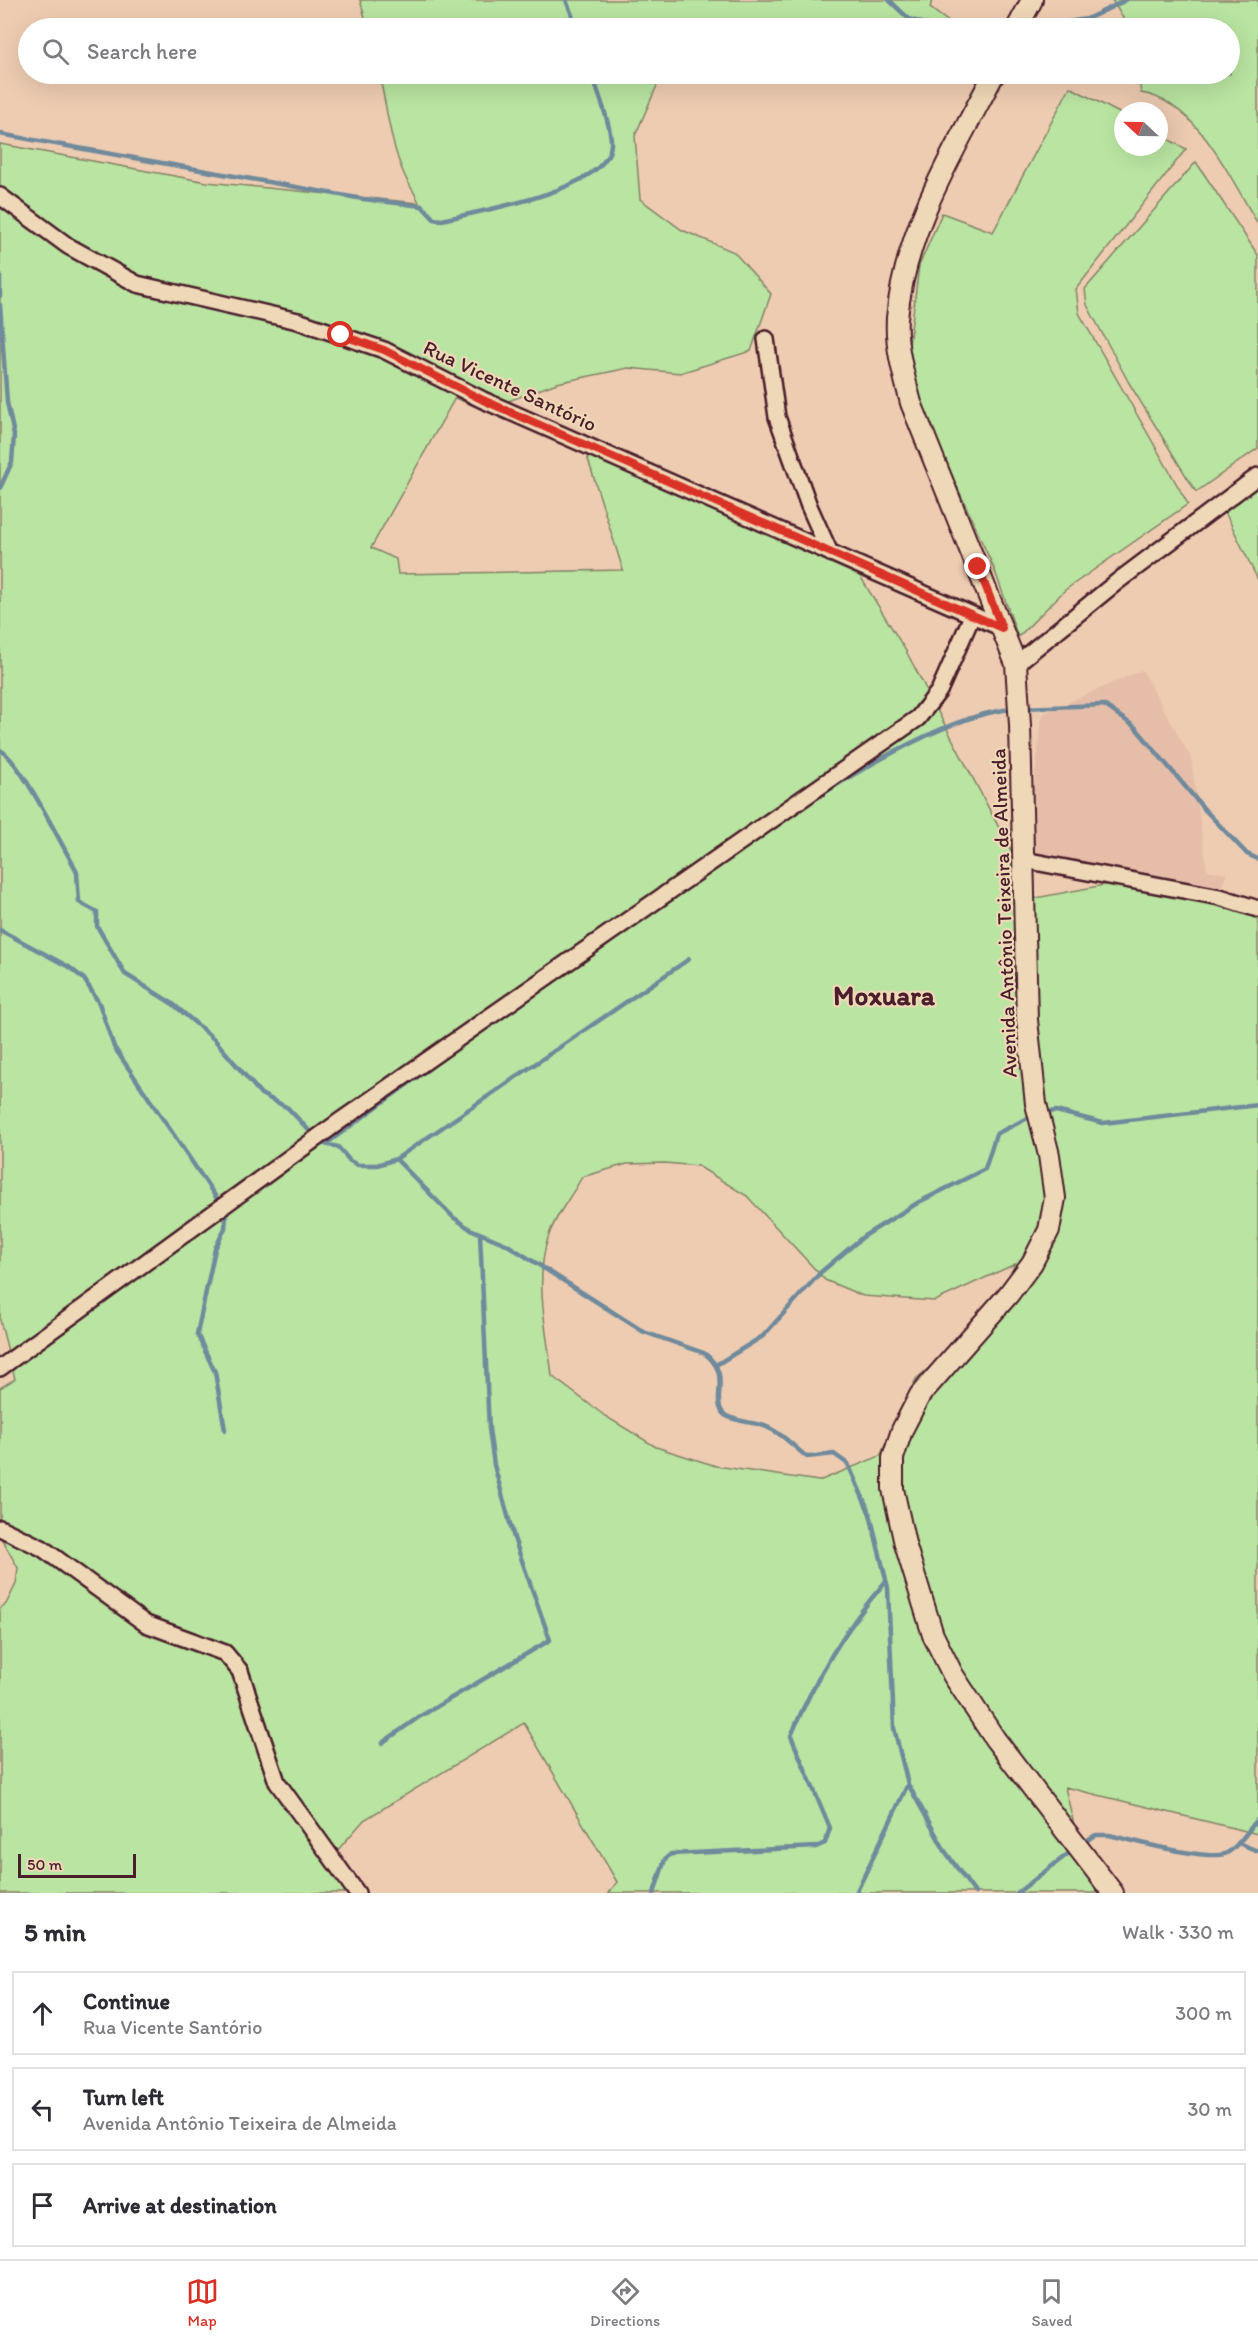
<!DOCTYPE html>
<meta charset="utf-8">
<style>
body{margin:0;font-family:Itim,sans-serif;background:#f7f7f7;color:#2b2b33}
.compass{position:absolute;left:1114px;top:102px;width:54px;height:54px;border-radius:50%;background:#fff;box-shadow:0 6px 24px #0002;rotate:292deg}
.scale{position:absolute;left:18px;bottom:15px;width:118px;box-sizing:border-box;padding-left:6px;border:3px solid #4a1f2b;border-top:0;font-size:16px;line-height:21px;white-space:nowrap;color:#4a1f2b;-webkit-text-stroke:4px #efd8b7;paint-order:stroke}
.stop{position:absolute;width:18px;height:18px;margin:-14px;border:4px solid #d93025;border-radius:50%;background:#fff}
.stop.end{background:#d93025;border-color:#fff;box-shadow:0 2px 6px #0008}
.list{margin:0;padding:0;list-style:none}
h2{display:flex;justify-content:space-between;align-items:center;height:78px;margin:0;padding:0 24px;font-size:26px}
h2 small{font-size:20px;font-weight:400;color:#7c7c81}
.list li{display:grid;grid-template-columns:39px 1fr auto;gap:18px;align-items:center;box-sizing:border-box;height:84px;margin:0 12px 12px;padding:0 12px;border:2px solid #e1e1e2;border-radius:0px}
.list b{display:block;font-size:22px;white-space:nowrap}
.list p{margin:0;font-size:20px;white-space:nowrap;color:#7c7c81}
.list em{font-size:20px;font-style:normal;color:#7c7c81}
.icon{flex:none;width:33px;height:33px;fill:none;stroke:currentColor;stroke-width:2;stroke-linecap:round;stroke-linejoin:round}
.map{position:relative;flex:none;width:1258px;height:1893px;overflow:hidden}
.search{position:absolute;background:#fff;box-shadow:0 6px 24px #0002;left:18px;right:18px;top:18px;height:66px;display:flex;align-items:center;gap:15px;box-sizing:border-box;padding:0 21px;border-radius:33px;color:#7c7c81;font-size:22px}
.sheet{height:366px;background:#fff}
nav{display:flex;justify-content:space-around;align-items:center;box-sizing:border-box;height:84px;border-top:2px solid #e1e1e2;background:#fff;font-size:16px;color:#7c7c81}
nav a{display:grid;justify-items:center;gap:3px}
nav .on{color:#d93025}
.map>svg:first-child{display:block}
.built{fill:#e6bda9}
.green{fill:#b9e4a1;stroke:#828266;stroke-width:1.5;fill-rule:evenodd}
.lines{fill:none;stroke-linecap:round;stroke-linejoin:round}
.stream{stroke:#6f8a9c;stroke-width:4.5}
.minor-casing{stroke:#4a1f2b;stroke-width:20}
.tertiary-casing{stroke:#4a1f2b;stroke-width:24}
.minor{stroke:#efd8b7;stroke-width:15}
.tertiary{stroke:#efd8b7;stroke-width:20}
.route{stroke:#d93025;stroke-width:8}
.labels{text-anchor:middle;stroke-width:4.5;stroke-linejoin:round;paint-order:stroke}
.street-label{font-size:21px;fill:#4a1f2b;stroke:#efd8b7}
.district-label{font-size:27px;font-weight:bold;fill:#4a1f2b;stroke:#efd8b7}
</style>
<div class="map">
<svg width="1258" height="1893" viewBox="0 0 1258 1893">
<rect width="100%" height="100%" fill="#eeccb2"/>
<filter id="ink" filterUnits="userSpaceOnUse"><feTurbulence type="fractalNoise" baseFrequency=".0167" numOctaves="2"/><feDisplacementMap in="SourceGraphic" scale="12" xChannelSelector="R" yChannelSelector="G"/><feConvolveMatrix kernelMatrix="1 2 1 2 8 2 1 2 1" color-interpolation-filters="sRGB"/></filter>
<g filter="url(#ink)">
<path class="built" d="M 1142,670 L 1191,758 L 1207,870 L 1227,874 L 1221,887 L 1027,852 L 1042,714 Z"/>
<path class="green" d="M 360,0 L 932,0 L 930,8 L 954,26 L 926,28 L 368,28 Z
M 1112,0 L 1258,0 L 1258,224 C 1231,180 1197,101 1141,93 L 1138,74 L 1230,74 L 1230,28 L 1129,28 Z
M 379,74 L 662,74 L 635,136 L 640,199 L 682,230 L 734,252 L 771,294 L 751,351 L 680,373 L 628,368 L 557,383 L 484,410 L 455,398 L 371,548 L 396,559 L 398,574 L 623,570 L 586,453 L 860,576 L 906,651 L 1036,898 L 1125,881 L 1258,916 L 1258,1834 L 1065,1787 L 1080,1850 L 1105,1893 L 609,1893 L 617,1882 L 524,1723 L 364,1820 L 336,1852 L 365,1893 L 0,1893 L 0,1608 L 6,1604 L 16,1584 L 18,1568 L 0,1536 L 0,1388 L 15,1379 L 0,1320 L 0,144 L 207,182 L 419,203 C 416,194 408,184 404,174 C 390,143 387,107 379,74 ZM 665,1163 L 698,1166 L 747,1196 L 825,1280 L 863,1296 L 935,1301 L 1015,1264 L 1010,1275 L 943,1356 L 916,1379 L 880,1456 L 819,1481 L 716,1466 L 656,1447 L 605,1416 L 552,1376 C 547,1332 534,1281 548,1238 C 554,1217 572,1196 582,1177 L 627,1164 Z
M 1070,87 L 1123,115 L 1123,147 L 1159,147 L 1159,134 L 1186,149 L 1076,289 L 1079,313 L 1188,504 L 1065,590 L 1018,637 L 995,571 L 921,406 L 909,345 L 919,266 L 942,213 L 993,232 Z
M 1196,162 L 1258,255 L 1258,448 L 1196,492 L 1129,383 L 1087,305 L 1085,289 Z
M 1258,484 L 1258,580 L 1224,510 Z"/>
<g class="lines">
<path class="stream" d="M 566,0 L 577,28
M 889,0 L 909,19 L 938,28
M 1026,28 L 1087,19 L 1126,0
M 0,134 L 363,199 L 422,206 L 434,219 L 442,220 C 479,211 616,190 611,140 C 609,118 598,94 592,74
M 0,274 L 0,296
M 0,305 L 7,402 L 14,435 L 12,462 L 0,488
M 1022,708 L 1104,705 L 1135,727 L 1205,810 L 1247,854 L 1258,859
M 0,750 C 21,761 58,839 73,864 L 77,873 L 79,902 L 97,912 L 97,926 L 125,974 L 173,1004 L 214,1039 L 261,1094 L 288,1108 L 315,1137
M 813,800 C 862,768 956,712 1014,709
M 0,930 L 69,967 L 84,979 L 99,1003 L 114,1047 L 220,1203 L 226,1216 L 225,1228 L 215,1249 L 197,1334 L 215,1372 L 225,1430
M 1042,1113 L 1056,1111 L 1103,1123 L 1258,1105
M 325,1144 L 338,1147 L 350,1161 L 358,1165 L 377,1165 L 396,1159 L 689,959
M 326,1144 L 442,1059
M 396,1159 L 453,1217 L 470,1229 L 506,1244 L 644,1332 L 704,1353 C 732,1374 712,1395 722,1412 C 728,1421 752,1422 761,1425 C 779,1430 793,1446 807,1457 L 834,1454 L 848,1464 L 870,1514 L 888,1588 L 894,1728 L 908,1784 L 945,1851 L 975,1893
M 716,1365 L 763,1336 L 821,1272 L 864,1236 L 919,1202 L 985,1169 L 996,1134 L 1034,1115
M 382,1743 L 419,1717 L 550,1640 L 514,1538 L 494,1465 L 489,1429 L 480,1234
M 1082,1843 L 1096,1835 L 1109,1835 C 1131,1840 1209,1862 1227,1853 C 1239,1846 1249,1829 1258,1819
M 1238,1843 L 1258,1851
M 654,1893 L 665,1859 L 671,1854 L 816,1847 L 825,1843 L 830,1828 L 791,1736 C 814,1680 846,1627 886,1581
M 856,1893 L 908,1784
M 1017,1893 L 1073,1850"/>
<g class="minor-casing">
<path id="minor" d="M 0,196 L 68,246 L 137,284 L 298,321 L 384,350 L 483,400 L 1002,628
M 766,339 L 777,417 L 809,506 L 830,553
M 1016,664 L 1118,581 L 1258,476
M 1024,860 L 1220,897 L 1258,909
M 0,1368 L 340,1121 L 918,718 L 939,691 L 972,616
M 0,1528 L 42,1548 L 146,1624 L 225,1653 L 240,1671 L 277,1782 L 357,1893"/>
</g>
<g class="tertiary-casing">
<path id="tertiary" d="M 1017,28 L 1032,0
M 994,74 C 954,151 905,229 897,318 C 895,346 904,376 911,403 L 1016,664 L 1020,725 L 1027,1020 L 1036,1104 L 1049,1155 L 1055,1198 L 1049,1230 L 1032,1263 L 1008,1295 L 920,1395 L 902,1430 L 893,1458 L 893,1489 L 905,1544 L 933,1635 L 953,1675 L 995,1739 L 1113,1893"/>
</g>
<use href="#minor" class="minor"/>
<use href="#tertiary" class="tertiary"/>
</g>
</g>
<g class="lines" filter="url(#ink)">
<path class="route" d="M 341,335 L 384,350 L 483,400 L 1002,628 L 978,567"/>
</g>
<g class="labels">
<g class="street-label">
<text transform="translate(510 386) rotate(25)" y="7">Rua Vicente Santório</text>
<text transform="translate(1004 913) rotate(-92)" y="7">Avenida Antônio Teixeira de Almeida</text>
</g>
<g class="district-label">
<text x="884" y="1005">Moxuara</text>
</g>
</g>
</svg>
<svg class="compass" viewBox="-18 -18 36 36"><path d="M0-13l5 13h-10z" fill="#e53935"/><path d="M0 13l5-13h-10z" fill="#7c7c81"/></svg>
<div class="scale">50 m</div>
<div class="stop" style="left:341px;top:335px"></div>
<div class="stop end" style="left:978px;top:567px"></div>
<div class="search"><svg class="icon" aria-label="search" viewBox="0 0 24 24"><circle cx="10" cy="10" r="6"/><path d="M15 15l6 6"/></svg>Search here</div>
</div>
<section class="sheet">
<h2>5 min<small>Walk · 330 m</small></h2>
<ul class="list">
<li><svg class="icon" aria-label="ahead" viewBox="0 0 24 24"><path d="M12 20V5M6 11l6-6 6 6"/></svg><div><b>Continue</b><p>Rua Vicente Santório</p></div><em>300 m</em></li>
<li><svg class="icon" aria-label="left" viewBox="0 0 24 24"><path d="M17 20v-9H6M10 6l-5 5 5 5"/></svg><div><b>Turn left</b><p>Avenida Antônio Teixeira de Almeida</p></div><em>30 m</em></li>
<li><svg class="icon" aria-label="arrive" viewBox="0 0 24 24"><path d="M6 21V4h12l-3 4 3 4H6"/></svg><div><b>Arrive at destination</b></div></li>
</ul>
</section>
<nav>
<a class="on"><svg class="icon" aria-label="map" viewBox="0 0 24 24"><path d="M3 6l6-2 6 2 6-2v14l-6 2-6-2-6 2zM9 4v14M15 6v14"/></svg>Map</a>
<a><svg class="icon" aria-label="directions" viewBox="0 0 24 24"><path d="M12 3l9 9-9 9-9-9zM9 14v-3h6M13 9l2 2-2 2"/></svg>Directions</a>
<a><svg class="icon" aria-label="saved" viewBox="0 0 24 24"><path d="M7 4h10v16l-5-4-5 4z"/></svg>Saved</a>
</nav>
